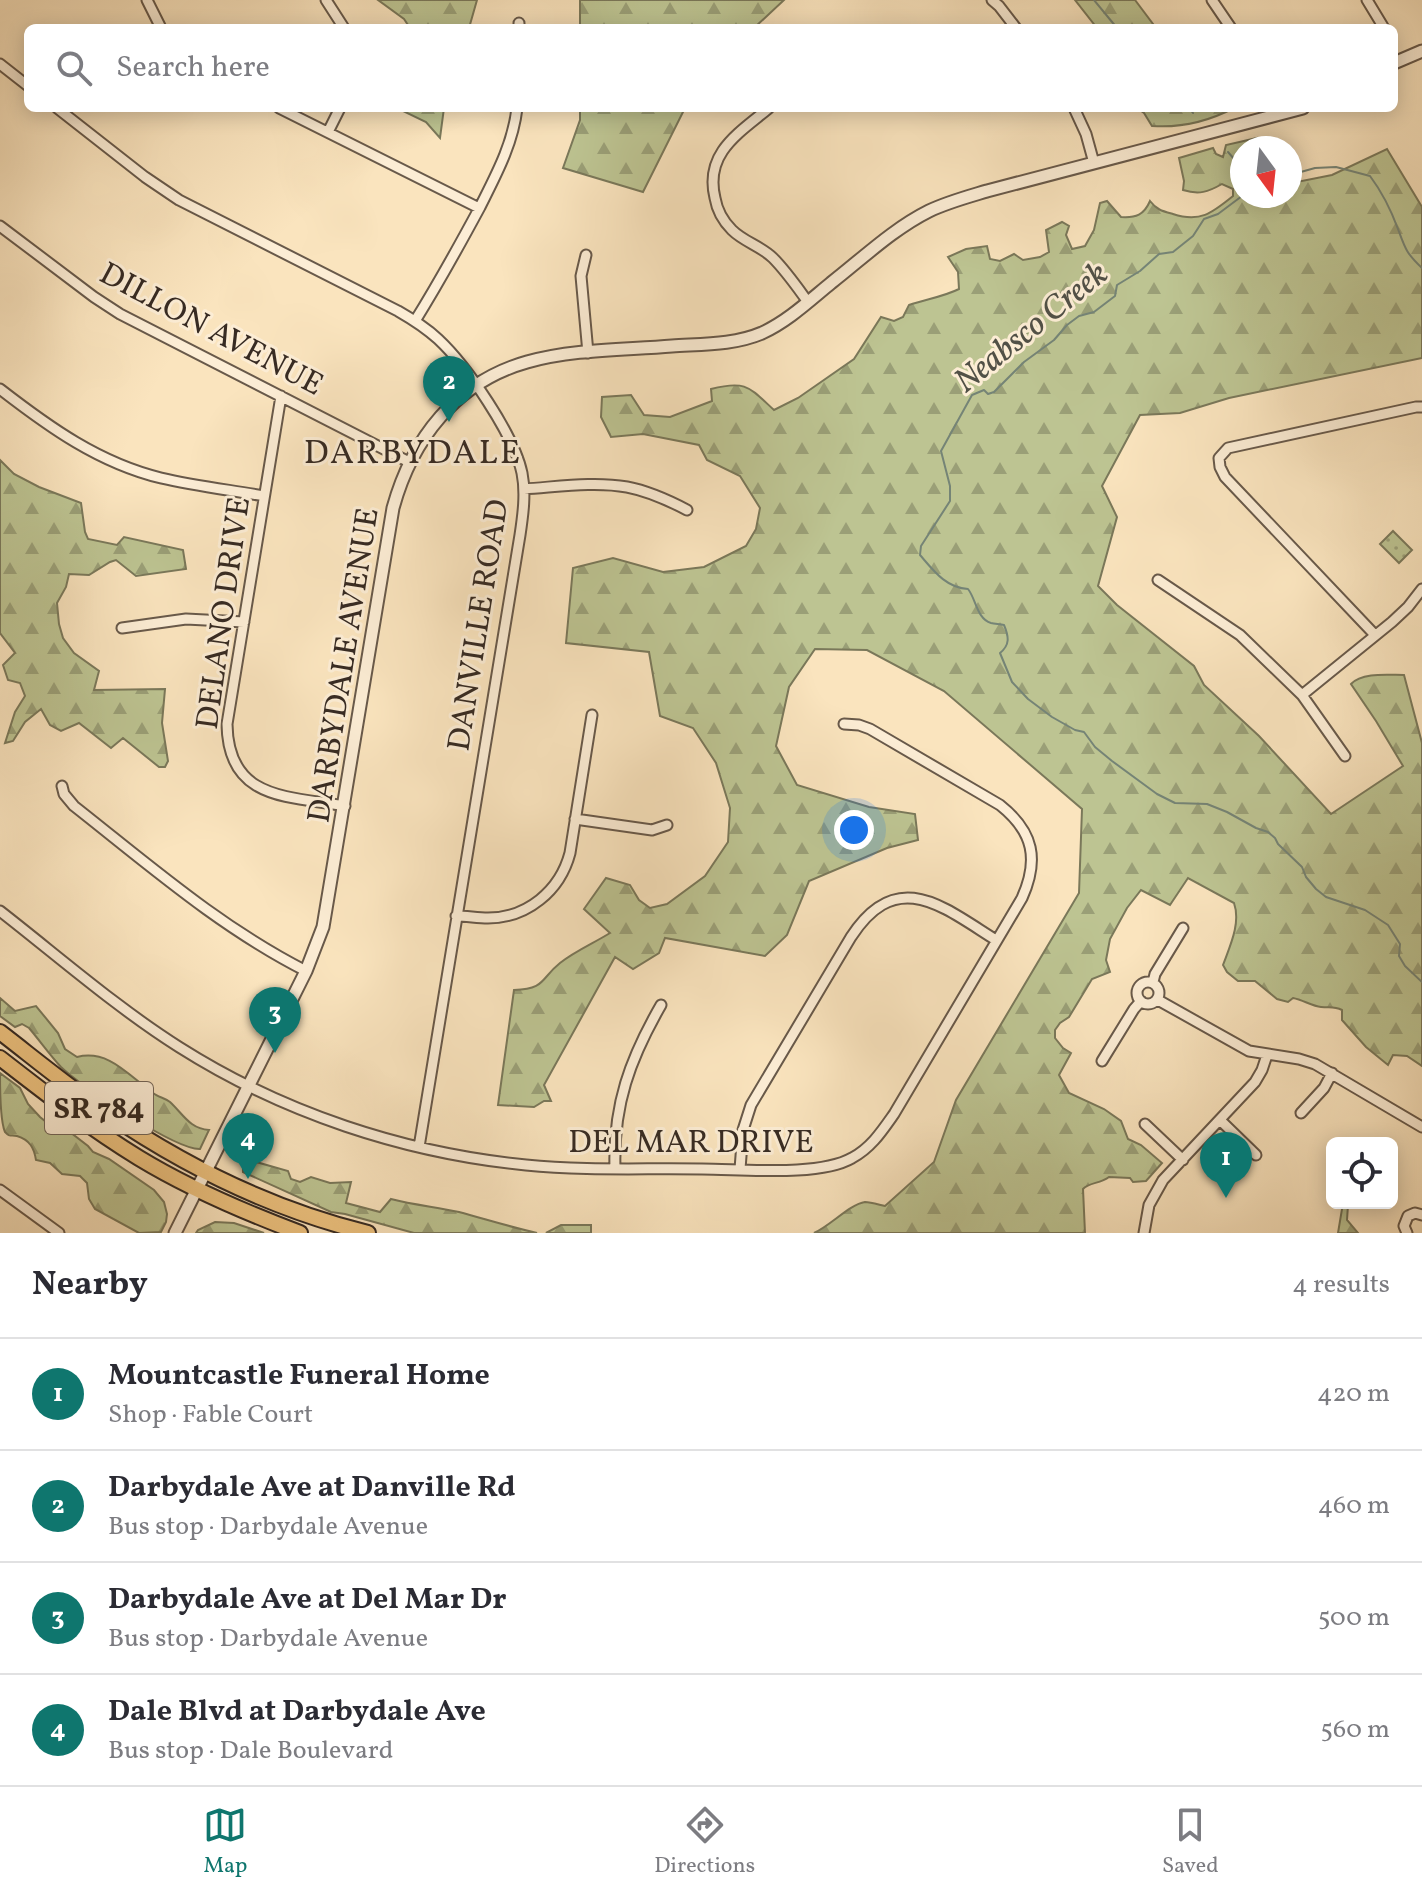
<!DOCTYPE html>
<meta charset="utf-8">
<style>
body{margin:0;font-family:Vollkorn,serif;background:#f7f7f7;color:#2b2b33}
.controls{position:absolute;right:24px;bottom:24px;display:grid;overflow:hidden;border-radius:12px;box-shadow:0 4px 20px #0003}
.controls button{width:72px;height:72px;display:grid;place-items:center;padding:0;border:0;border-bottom:2px solid #e1e1e2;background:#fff;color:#2b2b33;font:40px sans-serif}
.compass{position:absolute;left:1230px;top:136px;width:72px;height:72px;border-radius:50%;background:#fff;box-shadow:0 4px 20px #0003;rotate:165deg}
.you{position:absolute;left:854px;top:830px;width:28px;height:28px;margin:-20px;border:6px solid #fff;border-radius:50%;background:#1a73e8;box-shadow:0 0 0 12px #1a73e833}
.badge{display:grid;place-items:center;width:52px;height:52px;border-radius:50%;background:#0f766e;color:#fff;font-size:26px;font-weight:700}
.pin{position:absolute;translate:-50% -66px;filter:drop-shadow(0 2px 4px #0008)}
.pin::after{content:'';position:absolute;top:42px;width:28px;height:24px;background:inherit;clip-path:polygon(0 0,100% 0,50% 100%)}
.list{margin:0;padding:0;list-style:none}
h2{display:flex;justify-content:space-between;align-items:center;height:104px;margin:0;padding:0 32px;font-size:34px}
h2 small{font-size:26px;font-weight:400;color:#7c7c81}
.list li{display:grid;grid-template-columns:52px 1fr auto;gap:24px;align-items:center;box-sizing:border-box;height:112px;padding:0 32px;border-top:2px solid #e1e1e2}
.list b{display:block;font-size:30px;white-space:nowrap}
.list p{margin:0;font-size:26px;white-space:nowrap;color:#7c7c81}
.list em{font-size:26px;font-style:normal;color:#7c7c81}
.icon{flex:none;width:44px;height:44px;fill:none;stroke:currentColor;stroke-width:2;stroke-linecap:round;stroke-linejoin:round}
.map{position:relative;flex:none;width:1422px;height:1233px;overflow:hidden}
.search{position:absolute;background:#fff;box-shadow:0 4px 20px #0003;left:24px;right:24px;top:24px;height:88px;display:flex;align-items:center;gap:20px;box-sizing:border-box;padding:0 28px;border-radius:12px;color:#7c7c81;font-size:30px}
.sheet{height:552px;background:#fff}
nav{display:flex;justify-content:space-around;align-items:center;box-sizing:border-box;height:112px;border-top:2px solid #e1e1e2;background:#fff;font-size:22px;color:#7c7c81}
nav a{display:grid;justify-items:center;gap:4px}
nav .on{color:#0f766e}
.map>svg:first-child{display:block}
.forest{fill:url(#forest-firs);stroke:#7a785a;stroke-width:2}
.park{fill:url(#park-dots);stroke:#7a785a;stroke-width:2}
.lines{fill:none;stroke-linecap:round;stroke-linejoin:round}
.stream{stroke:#758476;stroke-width:2}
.minor-casing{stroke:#68594a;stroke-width:13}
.tertiary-casing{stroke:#68594a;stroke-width:15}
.primary-casing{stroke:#372b23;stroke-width:18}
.minor{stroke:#fcedd5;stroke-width:9}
.tertiary{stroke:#fcedd5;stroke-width:11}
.primary{stroke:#edc27f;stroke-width:14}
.labels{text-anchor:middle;stroke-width:6;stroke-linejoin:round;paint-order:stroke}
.shield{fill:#fcedd5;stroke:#726558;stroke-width:2}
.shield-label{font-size:30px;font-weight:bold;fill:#372b23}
.street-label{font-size:32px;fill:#372b23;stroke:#fcedd5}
.water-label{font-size:34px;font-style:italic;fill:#515046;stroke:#fcedd5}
.neighbourhood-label{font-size:34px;letter-spacing:2px;fill:#372b23;stroke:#fcedd5}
</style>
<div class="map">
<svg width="1422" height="1233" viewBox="0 0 1422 1233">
<defs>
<pattern id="forest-firs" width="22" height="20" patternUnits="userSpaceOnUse" patternTransform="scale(2)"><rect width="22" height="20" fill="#bdc492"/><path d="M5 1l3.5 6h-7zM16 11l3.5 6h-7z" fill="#9a9f77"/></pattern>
<pattern id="park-dots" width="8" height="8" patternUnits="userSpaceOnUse" patternTransform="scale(2)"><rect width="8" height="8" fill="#bdc492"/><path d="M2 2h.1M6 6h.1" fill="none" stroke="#9a9f77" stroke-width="1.8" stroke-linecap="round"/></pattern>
</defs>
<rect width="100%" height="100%" fill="#fae4be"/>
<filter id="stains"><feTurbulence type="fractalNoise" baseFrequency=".0025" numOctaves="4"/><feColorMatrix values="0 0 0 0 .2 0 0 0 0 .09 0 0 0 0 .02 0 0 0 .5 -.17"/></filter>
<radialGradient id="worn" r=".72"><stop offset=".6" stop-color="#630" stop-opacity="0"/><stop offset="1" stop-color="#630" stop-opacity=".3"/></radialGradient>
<path class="forest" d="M 378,0 L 477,0 L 469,28 L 410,28 L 404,19 Z
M 580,0 L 784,0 L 754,28 L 580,28 Z
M 1075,0 L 1135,0 L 1156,28 L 1097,28 Z
M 404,108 L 444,108 L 440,138 L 426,122 L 403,111 Z
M 580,108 L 685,108 L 643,192 L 563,168 L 580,120 Z
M 1137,108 L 1234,108 C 1209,121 1180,128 1152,126 L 1144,113 Z
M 1257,138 L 1262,148 L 1242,148 L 1242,196 L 1290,196 L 1290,181 L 1292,183 L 1332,175 L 1387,149 L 1422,207 L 1422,358 L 1229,398 L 1180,413 L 1140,415 L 1102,486 L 1117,517 L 1098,586 L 1117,605 L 1194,666 L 1204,685 L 1259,736 L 1331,814 L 1403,766 L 1376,721 L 1351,684 C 1362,672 1388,675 1404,675 L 1422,743 L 1422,1066 L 1407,1056 L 1393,1055 L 1388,1065 L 1366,1047 L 1342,1020 L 1342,1010 C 1334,1006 1330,1008 1321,1007 C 1312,1006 1303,1000 1293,998 L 1288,1002 L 1277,999 L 1255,981 L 1238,981 L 1227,972 L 1223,965 C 1230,946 1241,923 1234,903 L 1188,878 L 1170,905 L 1141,890 L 1127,908 L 1110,939 L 1106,960 L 1110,972 L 1092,979 L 1069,1017 L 1060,1023 L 1055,1030 L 1055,1038 L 1063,1048 L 1071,1053 L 1059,1075 L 1069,1093 L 1104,1109 L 1121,1121 L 1128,1139 L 1141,1145 L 1162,1163 L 1146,1181 L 1133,1182 L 1130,1178 L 1109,1177 C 1100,1184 1089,1182 1083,1189 L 1085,1233 L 814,1233 C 829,1227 850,1204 865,1202 C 871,1202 880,1205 885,1206 L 934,1162 L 956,1100 L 1079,893 L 1082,809 L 944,691 L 867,650 L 815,649 L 789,687 L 776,746 L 797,785 L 869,807 L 915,814 L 918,840 L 887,848 L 809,881 L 787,935 L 765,956 L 665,938 L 659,953 L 633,969 L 615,957 L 544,1085 L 551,1101 L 544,1101 L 534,1107 L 498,1105 L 514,990 C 546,989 540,979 560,963 C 575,951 594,943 610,933 L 584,909 L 606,878 L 630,885 L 639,900 L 650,908 L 667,904 L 705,876 L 728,842 L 730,808 L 716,763 L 693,728 L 660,716 L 649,652 L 566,643 L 573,568 L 613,558 L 663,572 L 704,567 L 746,546 L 756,529 L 760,508 L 740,476 L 707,460 L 699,445 L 643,434 L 611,437 L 601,417 L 602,397 L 631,395 L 644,415 L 670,417 L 712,401 L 711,389 C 746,380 749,387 774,410 L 798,398 L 854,359 L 881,317 L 894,321 L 903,317 L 909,305 C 926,299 943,297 959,289 L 958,272 L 948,257 L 966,249 L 987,246 L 990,259 L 1000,261 L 1014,254 L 1023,260 L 1040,257 L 1049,252 L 1046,230 L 1062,222 L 1069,226 L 1066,235 L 1072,249 L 1085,246 L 1094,230 L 1100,203 L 1107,201 L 1121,217 C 1136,218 1144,215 1150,201 C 1157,210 1162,211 1173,214 C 1200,223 1212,213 1233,196 L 1233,189 L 1222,184 C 1208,192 1199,195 1183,190 L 1184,181 L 1179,158 L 1213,148 L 1216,154 L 1223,157 L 1226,145 Z
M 0,460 L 14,474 L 39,487 L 81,503 L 85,532 L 88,539 L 117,545 L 124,537 L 183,550 L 186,569 L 136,576 L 116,560 L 110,562 L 89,575 L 69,574 L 66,587 L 57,603 L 59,624 L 63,638 L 74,653 L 99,671 L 94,690 L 165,689 L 162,723 L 168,761 L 165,767 L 159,767 L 123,738 L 111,748 L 79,723 L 61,731 L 50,725 L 41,709 L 25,722 L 13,741 L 5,743 L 15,712 L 25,696 L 20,683 L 8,680 L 3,665 L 15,653 L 0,633 Z
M 0,998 L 15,1011 L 36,1006 L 58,1033 L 65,1049 L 77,1057 C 109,1049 129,1076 153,1093 C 158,1097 165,1098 170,1102 C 183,1114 190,1129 209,1130 L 200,1149 C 176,1150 80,1086 61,1067 C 50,1055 40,1041 29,1028 L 22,1024 L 15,1027 L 0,1016 Z
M 0,1073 L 20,1088 L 28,1104 L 40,1117 L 45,1121 L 62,1126 L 88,1146 L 93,1152 L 109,1159 L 154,1190 L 164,1202 L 167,1214 L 166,1222 L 161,1232 L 139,1233 L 95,1209 L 89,1199 L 87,1183 L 80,1176 L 62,1174 L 50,1163 L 36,1160 C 34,1148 30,1140 17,1136 C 9,1134 11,1138 5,1132 C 0,1121 0,1087 0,1073 Z
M 249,1160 L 288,1171 L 291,1179 L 300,1182 L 311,1177 L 330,1183 L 351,1182 L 346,1203 L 380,1212 L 391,1199 C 414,1205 436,1207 459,1212 C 485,1219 511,1227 537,1233 L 414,1233 L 345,1214 L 331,1212 L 243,1172 L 243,1167 Z
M 1343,1203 L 1353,1203 L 1348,1205 L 1347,1220 L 1358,1233 L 1338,1233 Z
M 215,1222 L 234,1223 L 264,1233 L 196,1233 L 198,1230 Z
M 561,1225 L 591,1225 L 591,1233 L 546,1233 Z"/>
<path class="park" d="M 1393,531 L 1412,550 L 1399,563 L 1380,544 Z"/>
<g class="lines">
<path class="stream" d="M 1094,0 L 1117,28
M 1189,108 L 1193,113
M 1228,152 L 1242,168
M 1290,175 L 1315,168 L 1336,167 L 1370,176 C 1382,192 1391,210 1398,229 C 1405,248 1406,253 1422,268
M 1242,196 L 1218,214 L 1204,219 L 1193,236 L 1173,252 L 1159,254 L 1140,271 L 1117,285 L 1115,296 L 1094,312 L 1079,316 L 1067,325 L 1054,340 L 1024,362 L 994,392 L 988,394 L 984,390 L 972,395 L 941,451 L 950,486 L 950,501 L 921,546 L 920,555 C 933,570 946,588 968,589 C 976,599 977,619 991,623 C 995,624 1000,624 1004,625 C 1009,637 1010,645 1000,653 L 1012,682 L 1028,699 L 1052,717 L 1075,730 L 1084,732 L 1095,747 L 1112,761 L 1157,794 L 1175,803 L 1207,804 L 1227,812 L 1256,828 L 1268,832 L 1275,838 L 1278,844 L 1302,867 L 1306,877 L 1316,889 L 1326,897 L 1365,910 L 1388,925 L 1400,944 L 1399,956 L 1405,966 L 1422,982"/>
<g class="minor-casing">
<path id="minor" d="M 147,0 L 161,28
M 326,0 L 344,28
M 992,0 L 999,6 L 1016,28
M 1212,0 L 1231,28
M 1367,0 L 1384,28
M 519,28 L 519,23
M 0,64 L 28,86
M 57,108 L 145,177 L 179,200 L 398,311 C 412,319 426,328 438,339 C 467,366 514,435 522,473 C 526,493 523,515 520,535 L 419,1147
M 279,108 L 479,208
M 769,108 C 739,133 704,153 715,198 C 717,210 723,221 732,230 C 744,242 761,246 773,258 C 786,271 797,287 808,302
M 1074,108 L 1086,134 L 1094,163
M 328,132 L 340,108
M 0,226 L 94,297 L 120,314 L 409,462
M 586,255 L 581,276 L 588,353
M 415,321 C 438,284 459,246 480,207 C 496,175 513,144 517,108
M 0,389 C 49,427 99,463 161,478 C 195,486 230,490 264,496
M 281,396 L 227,724 C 228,800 287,796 345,806
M 524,489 C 557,487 594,481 627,487 C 648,491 668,500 687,510
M 1158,580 L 1240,635 L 1302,695 L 1345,756
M 122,628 L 186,619 L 244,622
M 1375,635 L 1225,477 L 1220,467 L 1219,458 L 1228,448 L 1416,407 L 1422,407
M 1302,695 L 1392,622 L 1408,607 L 1422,589
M 62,786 L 64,794 L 74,806 C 149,865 221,928 306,971
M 575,819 L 652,830 L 667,825
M 0,911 C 59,957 116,1007 179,1047 C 283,1113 404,1153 526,1165 C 584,1171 644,1168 702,1169 C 742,1169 819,1177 852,1158 C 871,1148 882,1131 894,1114 L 1022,898 C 1039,860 1034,832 1000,805 L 870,729 L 859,725 L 844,724
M 456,916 C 467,916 477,918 488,918 C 527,918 560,891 570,853 L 592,715
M1137 993a11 11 0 1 1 22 0a11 11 0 1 1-22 0Z
M 1153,982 L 1155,974 L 1183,928
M 1158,1000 L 1249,1051 L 1299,1059 L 1315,1064 L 1422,1127
M 1102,1061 L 1134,1009 L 1141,1001
M 1301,1113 L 1324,1088 L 1332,1073
M 1220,1120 L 1256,1155
M 1145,1124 L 1183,1160
M 615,1168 C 613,1105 630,1059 661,1005
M 740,1169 L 743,1130 L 751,1105 L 851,937 C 897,866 943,907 996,940
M 0,1190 L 59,1233
M 1144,1233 L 1149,1205 L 1163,1180 L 1255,1082 L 1262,1070 L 1267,1055
M 1407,1233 L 1404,1226 L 1408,1216 L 1415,1213 L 1422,1215"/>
</g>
<g class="tertiary-casing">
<path id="tertiary" d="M 1394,63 L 1422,51
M 175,1233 L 306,971 L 323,927 L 393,508 C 412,439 456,382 527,362 C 573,349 624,350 672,346 C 702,344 734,345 762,333 C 788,321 809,301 831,283 C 863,258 893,229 929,211 C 948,202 967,197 987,191 L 1303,108"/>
</g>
<g class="primary-casing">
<path id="primary" d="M 0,1032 C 35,1059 70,1088 107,1113 C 186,1167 275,1210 368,1233
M 0,1058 C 45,1093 90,1128 139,1158 C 190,1189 244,1212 300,1233"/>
</g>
<use href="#minor" class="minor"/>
<use href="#tertiary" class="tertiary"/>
<use href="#primary" class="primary"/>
</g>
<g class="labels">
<rect class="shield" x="45" y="1082" width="108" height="52" rx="6"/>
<g class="shield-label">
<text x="99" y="1118">SR 784</text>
</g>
<g class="street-label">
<text transform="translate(212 328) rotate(28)" y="11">DILLON AVENUE</text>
<text transform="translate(222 613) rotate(-82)" y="11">DELANO DRIVE</text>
<text transform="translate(477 625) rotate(-81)" y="11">DANVILLE ROAD</text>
<text transform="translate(342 665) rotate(-81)" y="11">DARBYDALE AVENUE</text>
<text x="691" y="1152">DEL MAR DRIVE</text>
</g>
<g class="water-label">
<text transform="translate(1030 326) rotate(-39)" y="12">Neabsco Creek</text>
</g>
<g class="neighbourhood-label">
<text x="413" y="463">DARBYDALE</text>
</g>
</g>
<rect width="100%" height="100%" filter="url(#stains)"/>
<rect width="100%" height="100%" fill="url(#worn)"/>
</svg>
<div class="controls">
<button><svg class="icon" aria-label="locate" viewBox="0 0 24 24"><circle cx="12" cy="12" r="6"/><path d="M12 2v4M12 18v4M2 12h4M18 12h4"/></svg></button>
</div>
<svg class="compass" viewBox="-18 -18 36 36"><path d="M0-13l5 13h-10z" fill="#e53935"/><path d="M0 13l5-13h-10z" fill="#7c7c81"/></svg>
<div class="you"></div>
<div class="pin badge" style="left:1226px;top:1198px">1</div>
<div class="pin badge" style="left:449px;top:422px">2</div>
<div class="pin badge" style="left:275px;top:1053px">3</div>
<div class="pin badge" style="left:248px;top:1179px">4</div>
<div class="search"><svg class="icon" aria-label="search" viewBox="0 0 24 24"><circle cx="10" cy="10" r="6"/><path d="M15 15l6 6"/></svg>Search here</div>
</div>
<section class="sheet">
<h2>Nearby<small>4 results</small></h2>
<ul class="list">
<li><span class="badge">1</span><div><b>Mountcastle Funeral Home</b><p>Shop · Fable Court</p></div><em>420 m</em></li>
<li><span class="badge">2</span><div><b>Darbydale Ave at Danville Rd</b><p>Bus stop · Darbydale Avenue</p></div><em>460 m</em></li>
<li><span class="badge">3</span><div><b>Darbydale Ave at Del Mar Dr</b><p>Bus stop · Darbydale Avenue</p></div><em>500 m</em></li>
<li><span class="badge">4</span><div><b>Dale Blvd at Darbydale Ave</b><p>Bus stop · Dale Boulevard</p></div><em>560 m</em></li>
</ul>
</section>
<nav>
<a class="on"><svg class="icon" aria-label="map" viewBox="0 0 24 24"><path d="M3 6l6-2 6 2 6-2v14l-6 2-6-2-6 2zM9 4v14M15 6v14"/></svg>Map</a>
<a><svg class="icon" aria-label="directions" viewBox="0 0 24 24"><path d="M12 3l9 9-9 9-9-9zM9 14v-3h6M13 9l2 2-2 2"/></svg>Directions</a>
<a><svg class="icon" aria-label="saved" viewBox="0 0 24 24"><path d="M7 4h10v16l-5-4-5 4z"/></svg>Saved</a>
</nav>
